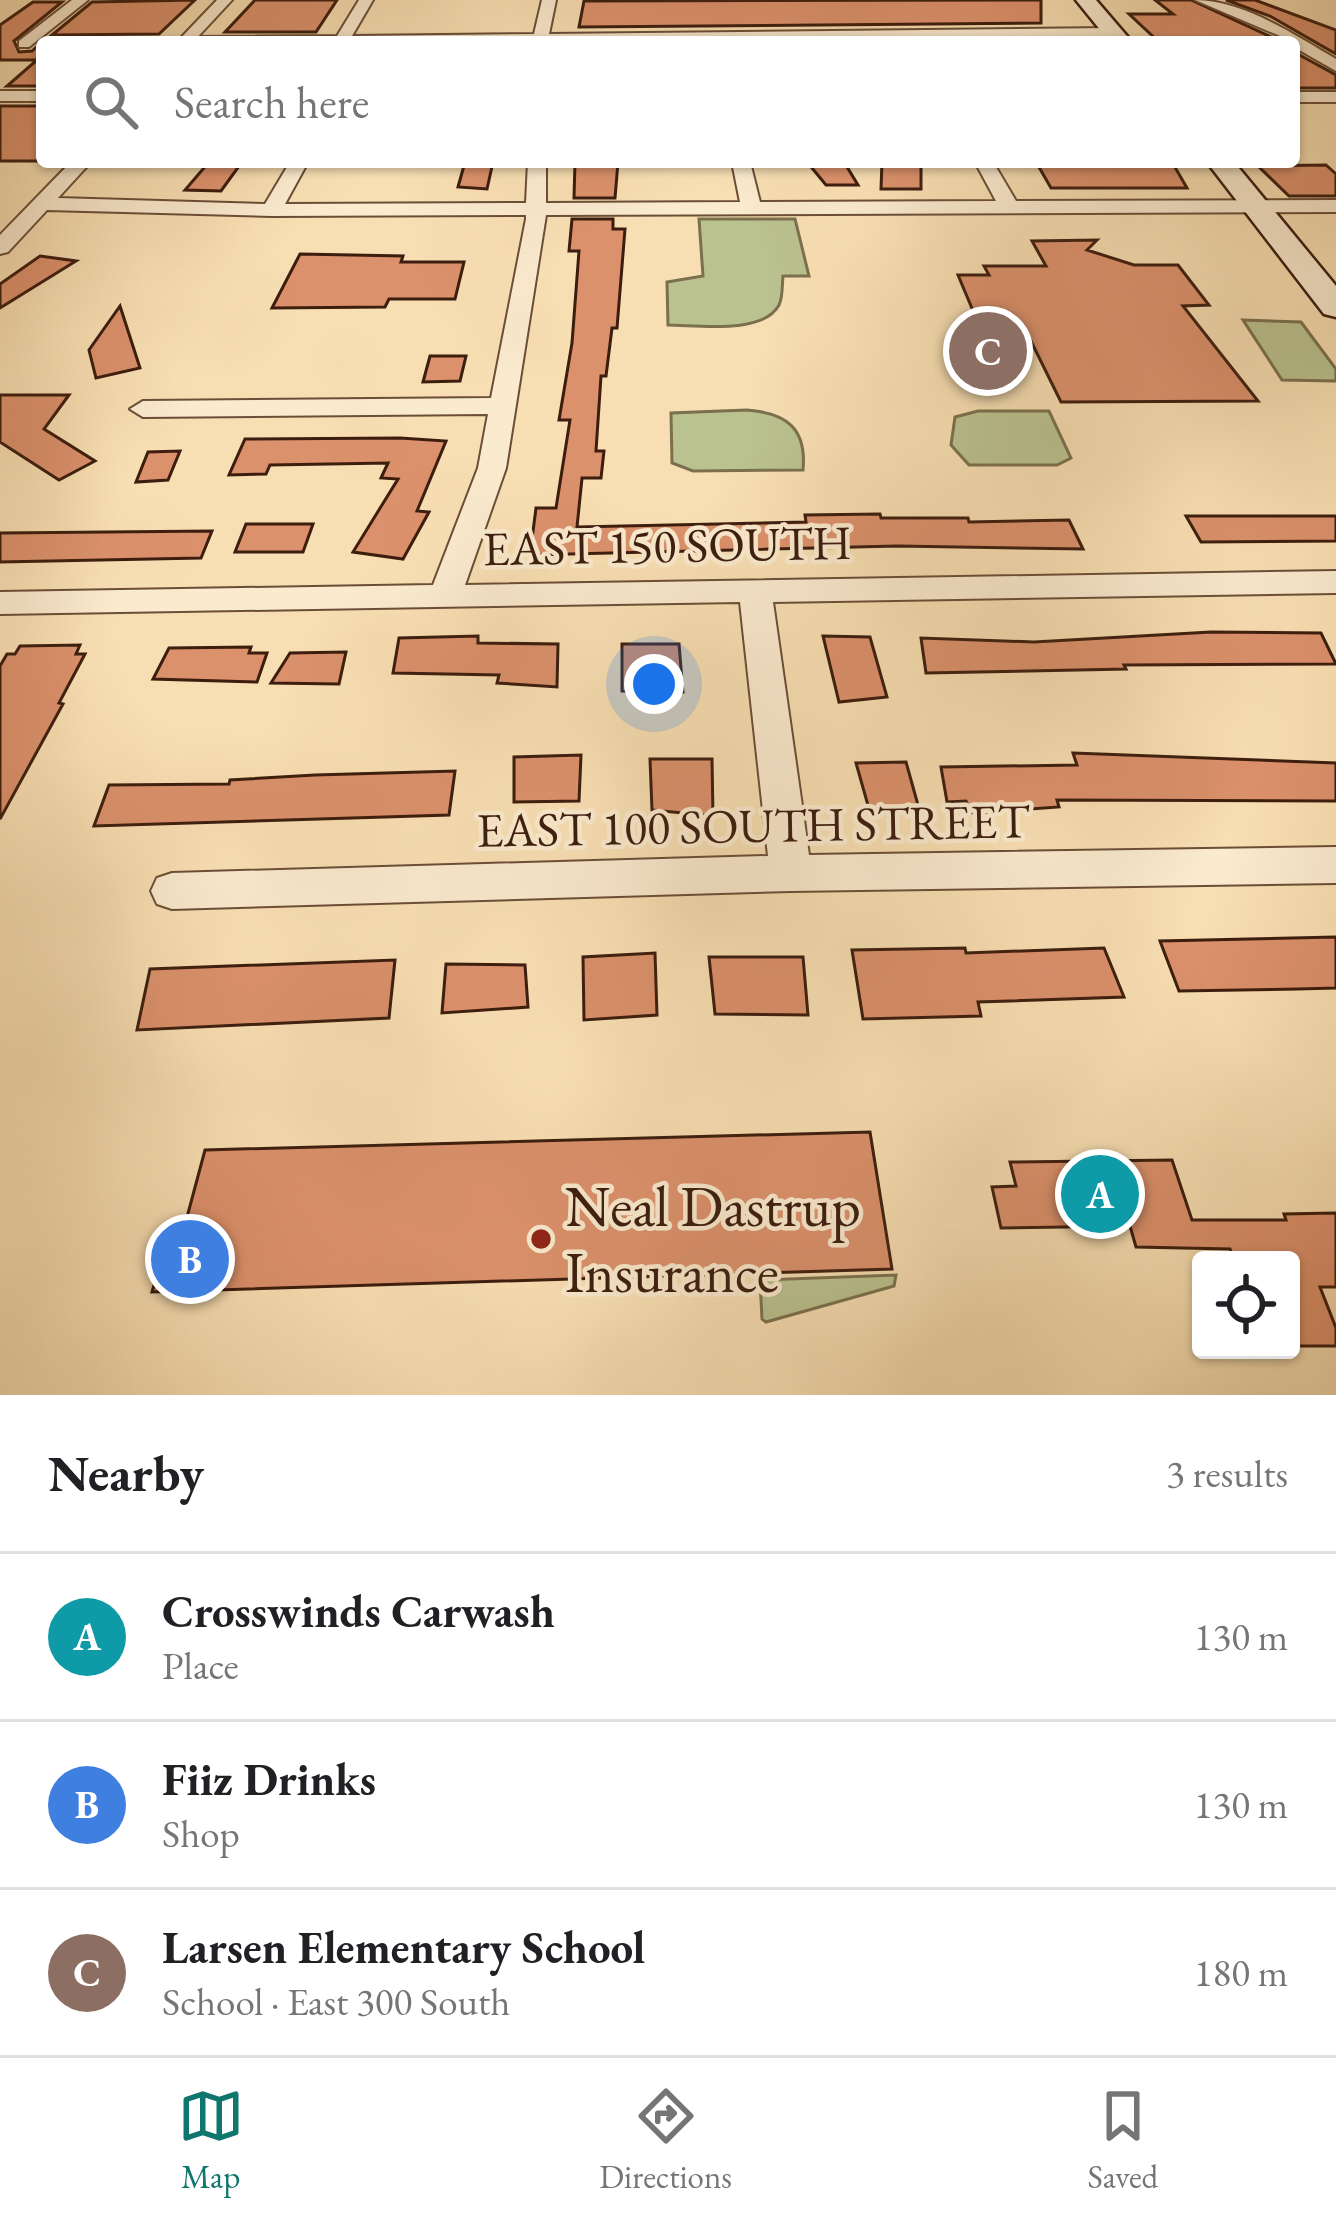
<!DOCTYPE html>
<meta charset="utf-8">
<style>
body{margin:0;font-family:"EB Garamond",serif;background:#f6f6f6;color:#202124}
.controls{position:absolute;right:36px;bottom:36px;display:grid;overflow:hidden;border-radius:12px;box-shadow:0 3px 9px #0004}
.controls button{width:108px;height:108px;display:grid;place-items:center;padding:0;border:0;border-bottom:3px solid #e0e0e0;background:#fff;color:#202124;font:60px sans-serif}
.you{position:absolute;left:654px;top:684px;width:42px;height:42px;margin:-30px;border:9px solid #fff;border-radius:50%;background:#1a73e8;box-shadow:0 0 0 18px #1a73e833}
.badge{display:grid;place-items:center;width:78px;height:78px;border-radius:50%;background:#0f766e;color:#fff;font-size:39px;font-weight:700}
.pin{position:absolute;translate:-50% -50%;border:6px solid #fff;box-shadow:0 3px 12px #0006}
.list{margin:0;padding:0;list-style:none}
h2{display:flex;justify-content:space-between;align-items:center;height:156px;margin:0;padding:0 48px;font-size:51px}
h2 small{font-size:39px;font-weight:400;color:#757577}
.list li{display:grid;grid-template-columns:78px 1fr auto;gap:36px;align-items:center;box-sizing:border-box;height:168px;padding:0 48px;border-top:3px solid #e0e0e0}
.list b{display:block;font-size:45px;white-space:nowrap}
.list p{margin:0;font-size:39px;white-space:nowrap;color:#757577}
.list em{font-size:39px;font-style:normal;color:#757577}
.icon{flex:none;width:66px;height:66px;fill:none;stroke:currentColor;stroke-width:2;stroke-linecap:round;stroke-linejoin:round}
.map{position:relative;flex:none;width:1336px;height:1395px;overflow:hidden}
.search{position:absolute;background:#fff;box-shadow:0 3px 9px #0004;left:36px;right:36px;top:36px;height:132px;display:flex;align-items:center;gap:30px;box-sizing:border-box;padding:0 42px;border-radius:12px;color:#757577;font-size:45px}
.sheet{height:660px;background:#fff}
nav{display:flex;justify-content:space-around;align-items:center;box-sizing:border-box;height:168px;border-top:3px solid #e0e0e0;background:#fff;font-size:33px;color:#757577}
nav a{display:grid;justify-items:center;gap:6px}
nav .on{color:#0f766e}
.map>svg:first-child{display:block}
.green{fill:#bac28f;stroke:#7b704e;stroke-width:3}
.building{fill:#db916c;stroke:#3c1d0e;stroke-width:3}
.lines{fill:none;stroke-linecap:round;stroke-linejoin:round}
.street-casing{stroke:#6b4e37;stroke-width:4}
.secondary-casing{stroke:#3c1d0e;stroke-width:5}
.street{fill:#faeace;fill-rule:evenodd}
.secondary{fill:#faeace;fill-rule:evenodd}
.poi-dot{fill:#8f2418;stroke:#faeace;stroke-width:4.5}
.labels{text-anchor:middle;stroke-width:9;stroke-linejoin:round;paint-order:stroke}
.street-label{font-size:48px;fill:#3c1d0e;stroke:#faeace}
.near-poi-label{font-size:57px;fill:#3c1d0e;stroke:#faeace;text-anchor:start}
</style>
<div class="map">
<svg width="1336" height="1395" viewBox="0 0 1336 1395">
<rect width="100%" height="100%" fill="#f8dfb3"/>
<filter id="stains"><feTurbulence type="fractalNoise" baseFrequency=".00167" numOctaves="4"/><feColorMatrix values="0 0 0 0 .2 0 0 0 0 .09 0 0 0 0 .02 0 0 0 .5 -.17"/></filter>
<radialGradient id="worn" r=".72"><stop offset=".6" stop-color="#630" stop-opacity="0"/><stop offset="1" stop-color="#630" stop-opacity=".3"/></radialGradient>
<path class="green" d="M 699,219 L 795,219 L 809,276 L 783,276 C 782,285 783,297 779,305 C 763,335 697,325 668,325 L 667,282 L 703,276 Z
M 1243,320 L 1301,322 L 1336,369 L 1336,381 L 1282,380 Z
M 747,410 C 786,413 807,428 803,470 L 693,471 L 672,463 L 671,413 Z
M 978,411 L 1049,411 L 1071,458 L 1057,465 L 969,465 L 951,445 L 955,417 Z
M 896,1275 L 894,1286 L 766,1322 L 762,1319 L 760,1280 Z"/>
<path class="building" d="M 195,0 L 159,34 L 52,35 L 92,2 Z
M 255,0 L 337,0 L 316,32 L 225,32 Z
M 1041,0 L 1041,23 L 579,27 L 584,1 Z
M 1155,0 L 1191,0 L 1282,42 L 1159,42 L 1129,14 L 1173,14 Z
M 1226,0 L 1255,0 L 1336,30 L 1336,54 L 1270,16 Z
M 33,2 L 62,2 L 14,41 L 19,52 L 32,51 L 42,42 L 42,86 L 7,86 L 37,60 L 0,60 L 0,25 Z
M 1294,52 L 1336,75 L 1336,88 L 1294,88 Z
M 0,106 L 42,106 L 42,161 L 0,161 Z
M 209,162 L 242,162 L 221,191 L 185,190 Z
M 465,162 L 493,162 L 487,189 L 458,187 Z
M 575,162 L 618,162 L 615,198 L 574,198 Z
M 807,162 L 844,162 L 858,185 L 826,185 Z
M 882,162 L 921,162 L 921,189 L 881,189 Z
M 1036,162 L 1172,162 L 1187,188 L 1051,188 Z
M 1326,165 L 1336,174 L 1336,196 L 1289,196 L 1258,166 Z
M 572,219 L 613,219 L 613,229 L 625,229 L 617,328 L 612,328 L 606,376 L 601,376 L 596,451 L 604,451 L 601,478 L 582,478 L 577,527 L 806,522 L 805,515 L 880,514 L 881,518 L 968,518 L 969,522 L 1069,520 L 1083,549 L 897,546 L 530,555 L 536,508 L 556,508 L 570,420 L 559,420 L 572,343 L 579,251 L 569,251 Z
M 1097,240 L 1087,250 L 1134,265 L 1178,265 L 1209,305 L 1183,306 L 1258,401 L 1061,402 L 1023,325 L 979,325 L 958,275 L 989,275 L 984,266 L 1046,266 L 1032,241 Z
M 300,254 L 403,256 L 401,262 L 464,262 L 455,299 L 389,299 L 385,307 L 272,308 Z
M 40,256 L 76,261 L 0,308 L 0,284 Z
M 120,306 L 140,368 L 96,378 L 89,350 Z
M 430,356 L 466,356 L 460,381 L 423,382 Z
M 0,395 L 69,395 L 44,429 L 95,461 L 59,480 L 0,442 Z
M 400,438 L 446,441 L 417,511 L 429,512 L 403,559 L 353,552 L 398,479 L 381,478 L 388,463 L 270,465 L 266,474 L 229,475 L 245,439 Z
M 180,451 L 168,480 L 136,482 L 148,452 Z
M 1186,516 L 1336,516 L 1336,541 L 1201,542 Z
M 246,524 L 313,524 L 303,552 L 235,552 Z
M 212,531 L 201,558 L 0,562 L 0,533 Z
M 1211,632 L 1321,633 L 1336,664 L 1124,665 L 1126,669 L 926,673 L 921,638 L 1034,642 Z
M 478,636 L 478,643 L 558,644 L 557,687 L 497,683 L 499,675 L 393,673 L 399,638 Z
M 823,636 L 870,637 L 887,697 L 839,702 Z
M 622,644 L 679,644 L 683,692 L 622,691 Z
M 80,645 L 76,654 L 85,654 L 59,703 L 63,704 L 0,819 L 0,666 L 7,654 L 15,654 L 20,646 Z
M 251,647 L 249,653 L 267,653 L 257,682 L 153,679 L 169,648 Z
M 346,652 L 339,684 L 271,683 L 290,653 Z
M 1073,753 L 1336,763 L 1336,801 L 1057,800 L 1059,807 L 971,813 L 966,801 L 947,802 L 941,767 L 1077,765 Z
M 581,755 L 579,801 L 514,802 L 514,757 Z
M 650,759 L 712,759 L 713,816 L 652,810 Z
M 906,762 L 918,805 L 869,809 L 856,763 Z
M 455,771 L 449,815 L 94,826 L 109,785 L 229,784 L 230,780 L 315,775 Z
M 1336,937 L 1336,988 L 1298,989 L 1179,991 L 1160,941 Z
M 965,948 L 966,953 L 1104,948 L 1124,997 L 978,1002 L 981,1016 L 863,1019 L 852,950 Z
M 655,953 L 657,1015 L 584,1020 L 583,957 Z
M 709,957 L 803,957 L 808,1015 L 715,1014 Z
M 395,960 L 389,1018 L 137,1030 L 150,969 Z
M 446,964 L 525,965 L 528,1007 L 442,1013 Z
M 870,1132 L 892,1269 L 152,1292 L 165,1247 L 179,1247 L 205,1150 Z
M 1172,1160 L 1192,1220 L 1286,1220 L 1284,1214 L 1336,1213 L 1336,1287 L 1320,1287 L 1336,1328 L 1336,1346 L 1291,1346 L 1291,1260 L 1234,1260 L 1230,1249 L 1136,1247 L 1130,1226 L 1001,1228 L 992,1187 L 1016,1186 L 1010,1162 Z"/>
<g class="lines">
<g class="street-casing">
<path id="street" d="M 72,0 L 88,0 L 29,47 L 19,47 L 19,41 Z
M 217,0 L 232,0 L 193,42 L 177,42 Z
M 359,0 L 373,0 L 352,36 L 534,34 L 542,0 L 556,0 L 549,34 L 1110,28 L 1117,32 L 1110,36 L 195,42 L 203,37 L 337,36 Z
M 1195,0 C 1243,0 1295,35 1336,59 L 1336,71 L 1294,47 L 1294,42 Z
M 0,91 L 42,91 L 42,101 L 0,101 Z
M 1294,92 L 1336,92 L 1336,102 L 1294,102 Z
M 71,162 L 91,162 L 58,198 L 265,204 L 290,162 L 308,162 L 285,204 L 526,203 L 528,162 L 546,162 L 546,203 L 740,202 L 732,162 L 750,162 L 760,202 L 996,201 L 975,162 L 993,162 L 1016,201 L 1336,200 L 1336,212 L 546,215 L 506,468 L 465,585 L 1336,571 L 1336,593 L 773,602 L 809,855 L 1336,847 L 1336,883 L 791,891 L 172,909 L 157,904 L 151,891 L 157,878 L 172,873 L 768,856 L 740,602 L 0,614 L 0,592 L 433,585 L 478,468 L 488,414 L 143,417 L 130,409 L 143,401 L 491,398 L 526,219 L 526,215 L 271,216 L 47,210 L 8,252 L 0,254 L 0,235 Z"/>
</g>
<g class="secondary-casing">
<path id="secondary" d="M 1076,0 L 1096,0 L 1132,42 L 1110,42 Z
M 1207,162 L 1234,162 L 1336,286 L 1336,317 L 1324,314 Z"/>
</g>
<use href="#street" class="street"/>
<use href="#secondary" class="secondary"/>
</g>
<circle class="poi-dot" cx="541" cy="1239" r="12"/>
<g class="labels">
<g class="street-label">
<text transform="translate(667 545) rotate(-1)" y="17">EAST 150 SOUTH</text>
<text transform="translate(753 825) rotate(-1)" y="17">EAST 100 SOUTH STREET</text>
</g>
<g class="near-poi-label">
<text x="565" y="1226">Neal Dastrup<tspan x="565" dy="66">Insurance</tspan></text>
</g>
</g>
<rect width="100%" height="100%" filter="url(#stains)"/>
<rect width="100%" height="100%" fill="url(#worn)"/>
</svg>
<div class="controls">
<button><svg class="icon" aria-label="locate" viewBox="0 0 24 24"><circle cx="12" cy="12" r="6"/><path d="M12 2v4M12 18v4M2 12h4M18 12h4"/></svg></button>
</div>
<div class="you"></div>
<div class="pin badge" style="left:1100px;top:1194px;background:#0f9aa8">A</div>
<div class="pin badge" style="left:190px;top:1259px;background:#3f7fe0">B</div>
<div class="pin badge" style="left:988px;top:351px;background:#8d6e63">C</div>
<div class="search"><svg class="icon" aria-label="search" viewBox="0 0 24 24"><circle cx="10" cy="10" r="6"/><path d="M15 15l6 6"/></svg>Search here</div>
</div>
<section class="sheet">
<h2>Nearby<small>3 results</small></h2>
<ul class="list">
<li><span class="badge" style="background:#0f9aa8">A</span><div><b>Crosswinds Carwash</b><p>Place</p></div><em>130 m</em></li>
<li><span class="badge" style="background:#3f7fe0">B</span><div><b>Fiiz Drinks</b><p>Shop</p></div><em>130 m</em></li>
<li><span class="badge" style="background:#8d6e63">C</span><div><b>Larsen Elementary School</b><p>School · East 300 South</p></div><em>180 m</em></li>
</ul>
</section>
<nav>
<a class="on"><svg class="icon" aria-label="map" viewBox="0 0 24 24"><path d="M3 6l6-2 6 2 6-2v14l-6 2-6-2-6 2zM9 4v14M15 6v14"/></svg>Map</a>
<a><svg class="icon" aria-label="directions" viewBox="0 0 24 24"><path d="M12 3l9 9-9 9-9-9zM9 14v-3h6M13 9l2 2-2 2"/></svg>Directions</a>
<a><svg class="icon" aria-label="saved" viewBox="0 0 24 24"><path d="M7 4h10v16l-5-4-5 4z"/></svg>Saved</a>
</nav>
